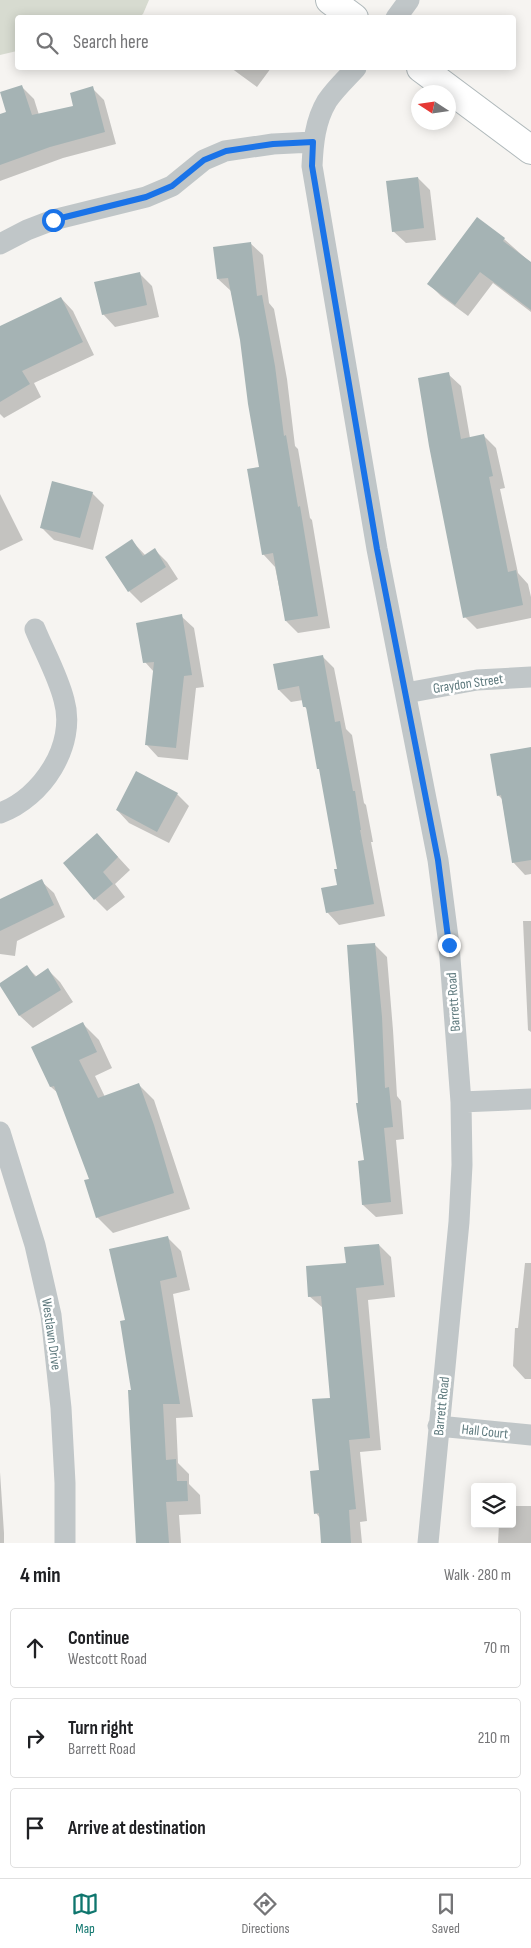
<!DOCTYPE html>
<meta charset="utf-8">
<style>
body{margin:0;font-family:"Sofia Sans Condensed",sans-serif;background:#f6f6f6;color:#202124}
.controls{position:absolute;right:15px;bottom:15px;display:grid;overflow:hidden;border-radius:5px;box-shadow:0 2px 12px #0003}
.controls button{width:45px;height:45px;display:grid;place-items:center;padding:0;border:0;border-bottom:1px solid #e0e0e0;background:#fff;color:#202124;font:25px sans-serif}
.compass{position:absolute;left:411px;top:85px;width:45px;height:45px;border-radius:50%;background:#fff;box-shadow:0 2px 12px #0003;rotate:282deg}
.stop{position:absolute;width:15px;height:15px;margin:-11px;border:4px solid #1a73e8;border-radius:50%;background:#fff}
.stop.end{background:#1a73e8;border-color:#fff;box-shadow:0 1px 5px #0008}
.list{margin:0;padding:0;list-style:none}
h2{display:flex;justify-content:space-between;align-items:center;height:65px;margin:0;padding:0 20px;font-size:21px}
h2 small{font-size:16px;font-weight:400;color:#757577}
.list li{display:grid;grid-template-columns:32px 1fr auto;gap:15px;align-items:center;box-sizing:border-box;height:80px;margin:0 10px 10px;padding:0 10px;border:1px solid #e0e0e0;border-radius:5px}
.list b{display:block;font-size:19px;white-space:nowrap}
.list p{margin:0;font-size:16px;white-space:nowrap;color:#757577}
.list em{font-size:16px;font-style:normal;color:#757577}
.icon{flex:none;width:28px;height:28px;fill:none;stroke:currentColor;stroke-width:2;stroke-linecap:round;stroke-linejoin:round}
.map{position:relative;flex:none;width:531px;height:1543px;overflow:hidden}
.search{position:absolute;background:#fff;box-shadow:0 2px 12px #0003;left:15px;right:15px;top:15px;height:55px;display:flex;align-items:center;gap:12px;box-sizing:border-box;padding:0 18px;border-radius:5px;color:#757577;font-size:19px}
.sheet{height:335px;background:#fff}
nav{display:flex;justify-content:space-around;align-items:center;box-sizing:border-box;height:70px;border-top:1px solid #e0e0e0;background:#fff;font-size:14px;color:#757577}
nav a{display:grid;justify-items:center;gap:2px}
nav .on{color:#0f766e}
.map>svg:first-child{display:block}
.green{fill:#d7dbd0}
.shadow{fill:#0003}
.building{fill:#a5b3b4}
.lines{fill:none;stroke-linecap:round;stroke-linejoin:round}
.secondary-casing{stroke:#b0b9bb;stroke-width:30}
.minor{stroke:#c0c6c8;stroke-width:21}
.secondary{stroke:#fff;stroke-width:28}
.route{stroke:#1a73e8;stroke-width:6}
.labels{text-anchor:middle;stroke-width:5;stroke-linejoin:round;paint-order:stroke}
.street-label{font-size:14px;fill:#5f7a7e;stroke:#fff}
</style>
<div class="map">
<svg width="531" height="1543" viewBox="0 0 531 1543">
<rect width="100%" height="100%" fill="#f6f4f1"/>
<path class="green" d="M 0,0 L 149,0 L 143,14 L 139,17 L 18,18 L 17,51 L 0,55 Z"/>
<path class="shadow" d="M 231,68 L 271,68 L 257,87 Z
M 22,87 L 34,99 L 39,115 L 75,107 L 92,88 L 104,100 L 116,144 L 63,158 L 0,181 L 0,115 L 8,113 Z
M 418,178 L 430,190 L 436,240 L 406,243 L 393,231 Z
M 504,239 L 531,263 L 531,312 L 493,283 L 468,316 L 441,296 L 429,284 Z
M 250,243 L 263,255 L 269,303 L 274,309 L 287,379 L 295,446 L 298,449 L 310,518 L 312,520 L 330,628 L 298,633 L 286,621 L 275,567 L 263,554 L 261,468 L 241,340 L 231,291 L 218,279 Z
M 139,273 L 152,286 L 159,317 L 115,327 L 103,314 Z
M 61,298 L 73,311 L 94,355 L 34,383 L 41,397 L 4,418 L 0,414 L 0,328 Z
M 448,374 L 461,386 L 470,438 L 484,436 L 496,448 L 505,488 L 500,489 L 518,573 L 528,584 L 531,597 L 531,618 L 477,629 L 465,617 Z
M 92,493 L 104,505 L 93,550 L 54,540 L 41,527 Z
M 0,494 L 23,540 L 0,551 Z
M 132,541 L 146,556 L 155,550 L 167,562 L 178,579 L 141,603 L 129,591 Z
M 181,616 L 194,628 L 204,687 L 196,688 L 188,760 L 158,757 L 146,744 L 154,672 L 145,662 Z
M 322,656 L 334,668 L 346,729 L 352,735 L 364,803 L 366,805 L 373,842 L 371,842 L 385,916 L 339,925 L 327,912 L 338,886 L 338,870 L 321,770 L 308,710 L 304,706 L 303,700 L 291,702 L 279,690 L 274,665 Z
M 531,748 L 531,874 L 525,875 L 513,862 L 502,799 L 498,795 Z
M 177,794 L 189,806 L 169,843 L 129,823 L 117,810 Z
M 97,834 L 130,870 L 115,884 L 125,897 L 107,911 L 95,899 Z
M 41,881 L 54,893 L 65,917 L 17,941 L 15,956 L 0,954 L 0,900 Z
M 523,921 L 531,921 L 531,1032 L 528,1030 Z
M 374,944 L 387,957 L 393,1030 L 397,1096 L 401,1101 L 404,1139 L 396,1140 L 403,1214 L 376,1217 L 363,1205 L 366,1161 L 359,1104 Z
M 27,967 L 37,977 L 48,970 L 60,982 L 73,1002 L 33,1028 L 20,1016 L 0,984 Z
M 83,1024 L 99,1040 L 112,1068 L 95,1076 L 105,1097 L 138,1084 L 154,1100 L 190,1209 L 113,1233 L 97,1217 L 90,1179 L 59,1094 L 51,1087 L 33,1048 Z
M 167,1237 L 181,1251 L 190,1290 L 173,1294 L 193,1417 L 176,1418 L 178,1463 L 189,1474 L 189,1484 L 200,1495 L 201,1514 L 179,1515 L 181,1543 L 137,1543 L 133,1391 L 127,1321 Z
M 379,1245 L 391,1257 L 395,1297 L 368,1300 L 381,1450 L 360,1452 L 367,1521 L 360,1522 L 362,1543 L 322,1543 L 320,1518 L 316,1513 L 320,1472 L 332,1399 L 323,1308 L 309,1296 L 347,1264 Z
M 525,1263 L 531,1263 L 531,1379 L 525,1379 L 513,1366 L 515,1328 L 518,1328 Z
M 0,1472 L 4,1533 L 4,1543 L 0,1543 Z
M 512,1506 L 531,1506 L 531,1543 L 498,1543 L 499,1524 L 512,1524 Z"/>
<path class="building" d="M 22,85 L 32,115 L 73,106 L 70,93 L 93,86 L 105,132 L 50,147 L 0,165 L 0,114 L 6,112 L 0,92 Z
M 418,177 L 424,228 L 392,232 L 386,181 Z
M 477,217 L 505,238 L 503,241 L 531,262 L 531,310 L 480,272 L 455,305 L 427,284 Z
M 251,242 L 257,296 L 262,295 L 275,366 L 284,436 L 286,435 L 298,507 L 300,506 L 318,616 L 285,621 L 273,553 L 262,555 L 247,469 L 259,467 L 248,404 L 240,340 L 228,278 L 217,279 L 213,247 Z
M 140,272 L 147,305 L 102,315 L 94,282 Z
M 61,297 L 83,342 L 22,371 L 30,384 L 0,402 L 0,326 Z
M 449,372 L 461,439 L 484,434 L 493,476 L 489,477 L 508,572 L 516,570 L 523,605 L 463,618 L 429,446 L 418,378 Z
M 52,481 L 93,492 L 80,538 L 40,528 Z
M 132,539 L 143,556 L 155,548 L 166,567 L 128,592 L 105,557 Z
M 182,614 L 192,675 L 184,676 L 176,748 L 145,745 L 154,662 L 143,663 L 136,623 Z
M 323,655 L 335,722 L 340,721 L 353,791 L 355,791 L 361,830 L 360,830 L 374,904 L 326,913 L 321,888 L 337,885 L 334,869 L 337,869 L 319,769 L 317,769 L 306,707 L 303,707 L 299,686 L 278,690 L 273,664 Z
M 531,747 L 531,860 L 512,863 L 501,795 L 497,796 L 490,754 Z
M 136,771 L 178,793 L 157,832 L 116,810 Z
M 97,833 L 118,857 L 103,872 L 113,884 L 94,900 L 63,863 Z
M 42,879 L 54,905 L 0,931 L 0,899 Z
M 375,943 L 382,1017 L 385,1088 L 389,1087 L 393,1127 L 384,1128 L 391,1202 L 362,1205 L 358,1161 L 364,1160 L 356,1103 L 358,1103 L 347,945 Z
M 27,965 L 35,977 L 48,968 L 61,990 L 19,1016 L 0,986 L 0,983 Z
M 83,1022 L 97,1052 L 79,1060 L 98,1098 L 139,1083 L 154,1125 L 174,1193 L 96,1218 L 84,1180 L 89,1179 L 54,1086 L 50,1087 L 31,1047 Z
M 168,1236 L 177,1277 L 160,1281 L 180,1404 L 163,1404 L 166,1460 L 176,1459 L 177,1481 L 187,1481 L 188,1501 L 166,1502 L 169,1543 L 136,1543 L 128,1390 L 131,1390 L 120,1321 L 125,1320 L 109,1249 Z
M 379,1244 L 384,1285 L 356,1288 L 370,1438 L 349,1440 L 356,1509 L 349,1510 L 351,1543 L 321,1543 L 319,1513 L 314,1514 L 310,1471 L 319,1470 L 312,1399 L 330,1398 L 321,1296 L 308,1297 L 306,1266 L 346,1263 L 344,1247 Z"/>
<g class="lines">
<g class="secondary-casing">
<path id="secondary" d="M 330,0 L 354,18
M 421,68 L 531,150"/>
</g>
<path class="minor" d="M 396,18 L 409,0
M 356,68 C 347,78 335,89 327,101 C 315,121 313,144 312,166 L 377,549 L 438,860 L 449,945 L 461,1102 L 462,1165 L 459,1222 L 428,1543
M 0,244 L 27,230 L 53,220 L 146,197 L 172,186 L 204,160 L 225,151 L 273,144 L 313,142
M 406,693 L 477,680 L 531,677
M 0,813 C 42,798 77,745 64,700 C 58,676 44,651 35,629
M 461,1102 L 531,1099
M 0,1132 L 35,1245 L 51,1315 L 61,1408 L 65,1483 L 65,1543
M 438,1426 L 531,1435"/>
<use href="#secondary" class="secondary"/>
</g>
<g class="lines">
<path class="route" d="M 53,220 L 146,197 L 172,186 L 204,160 L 226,151 L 273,144 L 313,142 L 312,166 L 377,549 L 438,860 L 449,945"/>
</g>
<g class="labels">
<g class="street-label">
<text transform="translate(468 683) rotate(-8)" y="5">Graydon Street</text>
<text transform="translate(453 1002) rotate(-94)" y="5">Barrett Road</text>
<text transform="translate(52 1334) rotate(82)" y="5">Westlawn Drive</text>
<text transform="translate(441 1406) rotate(-84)" y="5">Barrett Road</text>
<text transform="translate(485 1431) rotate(6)" y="5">Hall Court</text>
</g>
</g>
</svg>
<div class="controls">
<button><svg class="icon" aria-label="layers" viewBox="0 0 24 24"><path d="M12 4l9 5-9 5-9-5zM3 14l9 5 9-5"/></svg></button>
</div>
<svg class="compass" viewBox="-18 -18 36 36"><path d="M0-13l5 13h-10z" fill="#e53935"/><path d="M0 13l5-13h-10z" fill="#757577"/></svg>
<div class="stop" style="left:53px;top:220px"></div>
<div class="stop end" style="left:449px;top:945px"></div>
<div class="search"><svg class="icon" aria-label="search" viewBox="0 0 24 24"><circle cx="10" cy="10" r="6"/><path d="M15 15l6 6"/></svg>Search here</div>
</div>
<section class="sheet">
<h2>4 min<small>Walk · 280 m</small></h2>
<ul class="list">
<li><svg class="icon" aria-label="ahead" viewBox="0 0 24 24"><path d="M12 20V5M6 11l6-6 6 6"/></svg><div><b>Continue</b><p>Westcott Road</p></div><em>70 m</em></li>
<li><svg class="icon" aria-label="right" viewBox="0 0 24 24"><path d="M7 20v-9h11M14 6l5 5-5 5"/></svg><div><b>Turn right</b><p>Barrett Road</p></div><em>210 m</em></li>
<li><svg class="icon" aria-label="arrive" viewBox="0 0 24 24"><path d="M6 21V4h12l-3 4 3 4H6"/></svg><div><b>Arrive at destination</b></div></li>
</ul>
</section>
<nav>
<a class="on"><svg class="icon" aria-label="map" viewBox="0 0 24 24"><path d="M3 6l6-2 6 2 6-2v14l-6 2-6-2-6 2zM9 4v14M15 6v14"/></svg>Map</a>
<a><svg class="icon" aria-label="directions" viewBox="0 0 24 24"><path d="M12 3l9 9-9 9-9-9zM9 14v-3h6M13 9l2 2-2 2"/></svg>Directions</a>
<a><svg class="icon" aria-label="saved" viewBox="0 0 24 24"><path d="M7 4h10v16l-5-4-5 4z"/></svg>Saved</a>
</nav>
